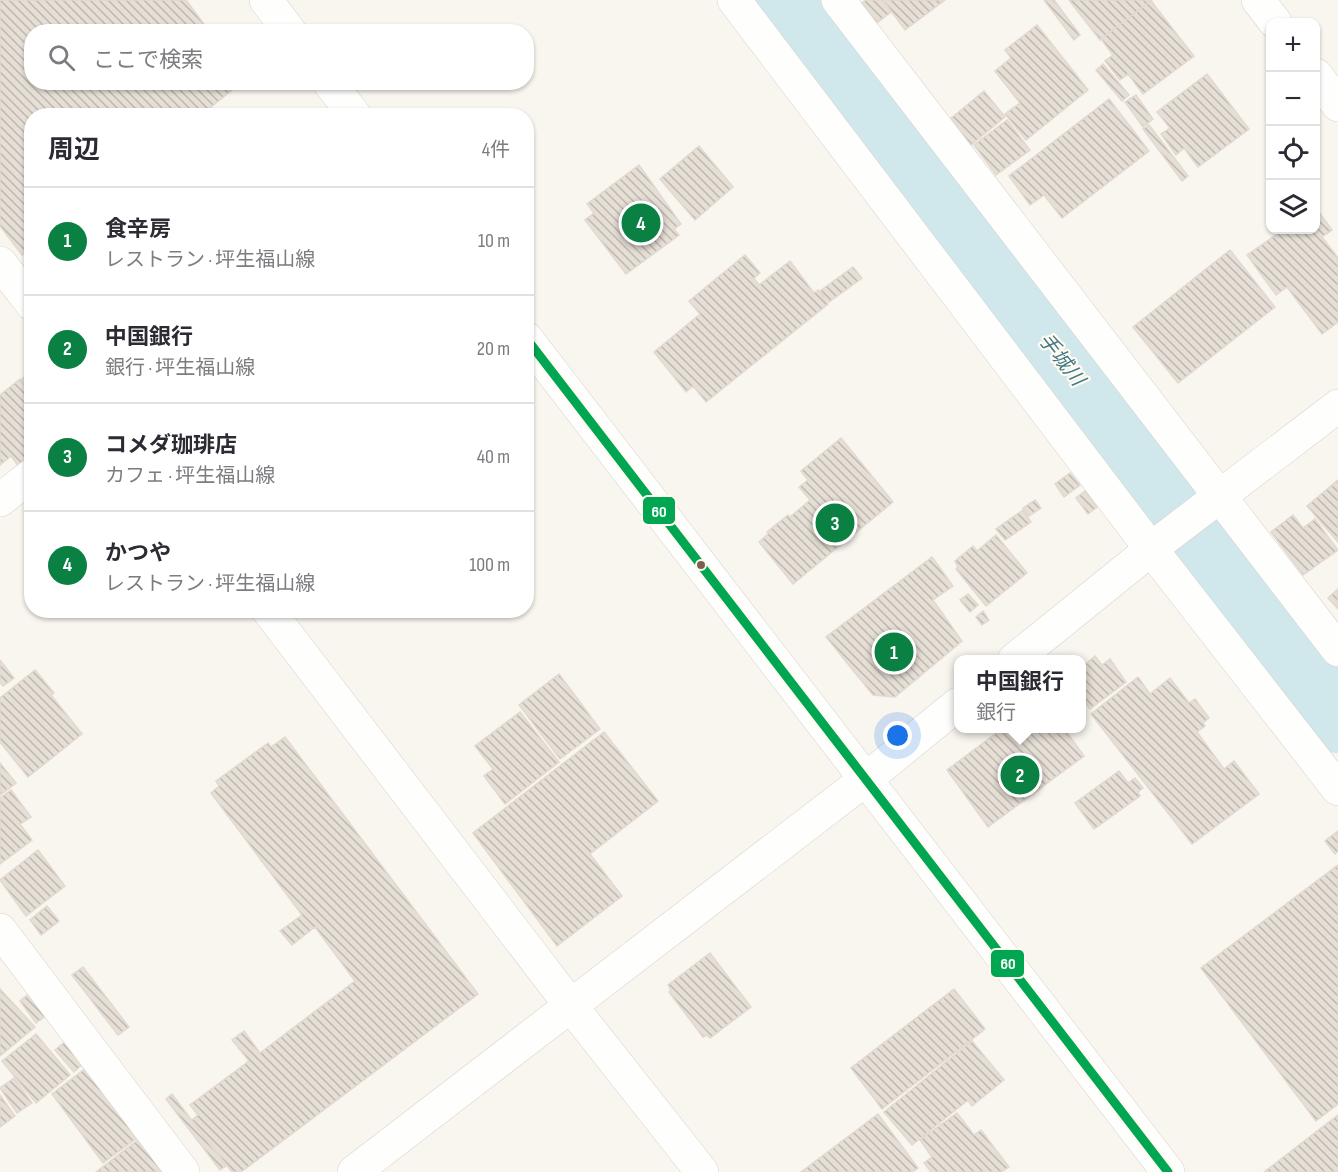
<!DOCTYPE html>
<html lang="ja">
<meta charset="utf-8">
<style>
body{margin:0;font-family:"Sofia Sans Condensed","Noto Sans JP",sans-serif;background:#f2f2f3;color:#2b2b33}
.controls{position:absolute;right:18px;top:18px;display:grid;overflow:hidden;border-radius:12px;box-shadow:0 2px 4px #0004}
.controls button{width:54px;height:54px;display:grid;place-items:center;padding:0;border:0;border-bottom:2px solid #e1e1e2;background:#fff;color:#2b2b33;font:30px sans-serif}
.you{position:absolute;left:898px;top:736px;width:21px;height:21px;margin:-15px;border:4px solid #fff;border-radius:50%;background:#1a73e8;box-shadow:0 0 0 9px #1a73e833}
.badge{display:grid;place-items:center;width:39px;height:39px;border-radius:50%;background:#0b8043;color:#fff;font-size:20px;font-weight:700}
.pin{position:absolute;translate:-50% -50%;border:3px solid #fff;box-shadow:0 2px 6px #0006}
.popup{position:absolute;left:954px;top:655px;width:132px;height:78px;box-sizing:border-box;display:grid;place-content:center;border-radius:12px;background:#fff;filter:drop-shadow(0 2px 4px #0005);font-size:20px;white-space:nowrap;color:#7c7c81}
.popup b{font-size:22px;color:#2b2b33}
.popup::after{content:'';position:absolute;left:50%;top:100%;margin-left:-12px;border:12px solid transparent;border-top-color:#fff}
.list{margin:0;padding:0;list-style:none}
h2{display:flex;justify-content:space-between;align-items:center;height:78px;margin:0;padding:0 24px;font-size:26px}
h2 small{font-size:20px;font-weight:400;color:#7c7c81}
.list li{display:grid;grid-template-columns:39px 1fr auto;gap:18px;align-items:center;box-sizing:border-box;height:108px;padding:0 24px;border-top:2px solid #e1e1e2}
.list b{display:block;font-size:22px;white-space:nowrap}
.list p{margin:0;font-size:20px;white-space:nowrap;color:#7c7c81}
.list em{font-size:20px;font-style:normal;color:#7c7c81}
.icon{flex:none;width:33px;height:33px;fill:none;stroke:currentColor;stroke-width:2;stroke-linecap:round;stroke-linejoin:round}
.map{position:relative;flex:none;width:1338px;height:1172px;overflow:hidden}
.search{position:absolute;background:#fff;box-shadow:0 2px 4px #0004;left:24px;top:24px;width:510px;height:66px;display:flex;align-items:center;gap:15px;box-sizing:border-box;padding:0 21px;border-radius:24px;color:#7c7c81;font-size:22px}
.panel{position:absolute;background:#fff;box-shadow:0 2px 4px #0004;left:24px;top:108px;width:510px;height:510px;border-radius:24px}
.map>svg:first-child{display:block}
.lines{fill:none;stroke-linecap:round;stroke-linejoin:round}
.river{stroke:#d0e7eb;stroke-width:70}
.building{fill:url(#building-back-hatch);stroke:#e2d9d1;stroke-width:1.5}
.street-casing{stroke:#dad3cd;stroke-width:34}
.secondary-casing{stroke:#d9d3cb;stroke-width:34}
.street{stroke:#fefefd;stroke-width:33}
.secondary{stroke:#fefefd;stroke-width:33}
.bus-1-casing{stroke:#fffbf3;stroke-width:14}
.bus-1{stroke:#00a651;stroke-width:9}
.bus-dot{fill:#7b5f4c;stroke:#fffbf3;stroke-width:2}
.labels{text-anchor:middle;stroke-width:4.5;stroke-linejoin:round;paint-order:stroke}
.water-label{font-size:20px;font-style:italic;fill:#417887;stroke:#fffbf3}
.line-badge{stroke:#fffbf3;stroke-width:2}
.badge-label{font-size:16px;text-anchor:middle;font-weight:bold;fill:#fff}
</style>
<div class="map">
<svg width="1338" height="1172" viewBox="0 0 1338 1172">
<defs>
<pattern id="building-back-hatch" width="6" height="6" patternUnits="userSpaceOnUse" patternTransform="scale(1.5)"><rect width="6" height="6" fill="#e6dfd6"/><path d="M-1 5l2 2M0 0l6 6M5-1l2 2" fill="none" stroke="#bfb8b0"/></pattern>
</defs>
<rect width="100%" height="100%" fill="#f9f6ef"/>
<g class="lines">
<path class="river" d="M 787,0 L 1136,452 L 1225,572 L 1338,718"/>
</g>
<path class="building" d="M 0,0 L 186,0 L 210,32 L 32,32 L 32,82 L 242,82 L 200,116 L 32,116 L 32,248 L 22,255 L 0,226 Z
M 866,0 L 882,0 L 891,12 L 877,23 L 862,3 Z
M 883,0 L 945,0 L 905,30 Z
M 1044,0 L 1054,0 L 1080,35 L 1074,40 Z
M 1069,0 L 1152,0 L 1100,40 Z
M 1151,1 L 1194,56 L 1143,94 L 1128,74 L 1120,80 L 1105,61 L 1113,55 L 1101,39 Z
M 1037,25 L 1088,90 L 1026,140 L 1005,114 L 1020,103 L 995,71 L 1011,58 L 1005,50 Z
M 1103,64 L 1129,95 L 1122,101 L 1096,70 Z
M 1207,74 L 1249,129 L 1198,167 L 1184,148 L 1176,155 L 1161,134 L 1170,128 L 1157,112 Z
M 984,91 L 1005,117 L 971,145 L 950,119 Z
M 1136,95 L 1153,119 L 1143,127 L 1125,102 Z
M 1109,99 L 1149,151 L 1062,218 L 1044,195 L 1030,205 L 1009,176 Z
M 1007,120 L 1030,150 L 996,175 L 974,145 Z
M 1149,125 L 1188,176 L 1182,181 L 1143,129 Z
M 699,146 L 733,187 L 695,220 L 660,179 Z
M 639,165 L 681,224 L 674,229 L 679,235 L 626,274 L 585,220 L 594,213 L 587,204 Z
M 1319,212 L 1332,230 L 1322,237 L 1338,258 L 1338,322 L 1322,334 L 1287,287 L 1276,295 L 1247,255 L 1283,230 L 1316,230 L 1316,215 Z
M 1230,250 L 1275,307 L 1178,383 L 1133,327 Z
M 745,255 L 760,273 L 754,278 L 759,285 L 790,261 L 814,293 L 818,290 L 828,304 L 706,402 L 693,386 L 686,392 L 654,352 L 700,314 L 689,301 Z
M 853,267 L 862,278 L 829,302 L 820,291 Z
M 32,371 L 32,390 L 31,391 L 22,379 Z
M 20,379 L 32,393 L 32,457 L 19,467 L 11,456 L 0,465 L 0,395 Z
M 841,438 L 893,502 L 793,584 L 759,542 L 768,534 L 767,532 L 788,515 L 790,517 L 810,500 L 799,487 L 808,480 L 801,471 Z
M 1070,473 L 1080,485 L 1064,497 L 1055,484 Z
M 1338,480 L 1338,542 L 1307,506 Z
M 1085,491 L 1097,507 L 1088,514 L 1076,498 Z
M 1035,500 L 1041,508 L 1029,516 L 1023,508 Z
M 1023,510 L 1031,522 L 1005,540 L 996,529 Z
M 1293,515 L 1303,528 L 1315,519 L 1338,550 L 1303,575 L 1271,532 Z
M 996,535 L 1027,573 L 986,606 L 956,569 L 958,567 L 955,561 L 973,546 L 977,551 Z
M 932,557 L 953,586 L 933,600 L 962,641 L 895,697 L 873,695 L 826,637 Z
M 1338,589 L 1338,609 L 1328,598 Z
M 968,594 L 978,605 L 970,612 L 960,600 Z
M 983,611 L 989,620 L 982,625 L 976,617 Z
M 1095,656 L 1102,665 L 1110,659 L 1126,682 L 1090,709 L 1082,698 L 1082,667 Z
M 0,660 L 14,678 L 3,686 L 0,682 Z
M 35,670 L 54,693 L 51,695 L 82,734 L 28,777 L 0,742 L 0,698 Z
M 559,674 L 600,729 L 560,759 L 519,705 Z
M 1138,677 L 1150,694 L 1170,678 L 1189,703 L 1195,699 L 1209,718 L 1203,723 L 1205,726 L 1197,732 L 1224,769 L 1234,761 L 1259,794 L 1192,844 L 1091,714 Z
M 520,712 L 559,762 L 505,804 L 484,776 L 493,769 L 475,746 Z
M 1003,728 L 1064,728 L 1084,756 L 988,827 L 947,770 Z
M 604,732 L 658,801 L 590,854 L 622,896 L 557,946 L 473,833 Z
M 285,737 L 478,994 L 241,1172 L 232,1172 L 192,1120 L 198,1115 L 190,1105 L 249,1061 L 232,1040 L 244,1031 L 260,1053 L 355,981 L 315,927 L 292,945 L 280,931 L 302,915 L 211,793 L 219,786 L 216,781 L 268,743 L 271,747 Z
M 0,763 L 16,783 L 0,795 Z
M 1119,771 L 1128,783 L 1135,778 L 1143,788 L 1138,792 L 1140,796 L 1094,829 L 1075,803 Z
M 11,790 L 31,817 L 20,824 L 32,840 L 0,864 L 0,798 Z
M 1338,831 L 1338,851 L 1335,854 L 1325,841 Z
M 38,850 L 65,886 L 26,916 L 0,880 Z
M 1338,865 L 1338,1104 L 1316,1121 L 1201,968 Z
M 47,906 L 59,921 L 41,935 L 30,920 Z
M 710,953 L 751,1007 L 710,1038 L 707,1035 L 703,1037 L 669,992 L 671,990 L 668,985 Z
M 83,967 L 129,1027 L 118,1035 L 72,975 Z
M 0,989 L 35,1027 L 0,1056 Z
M 954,989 L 985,1029 L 882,1109 L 851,1068 Z
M 31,992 L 47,1015 L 36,1023 L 20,1001 Z
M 36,1034 L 70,1075 L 36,1103 L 2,1061 Z
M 67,1040 L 86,1061 L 74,1072 L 55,1050 Z
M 972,1041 L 1004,1080 L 972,1106 L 968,1100 L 912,1145 L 884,1112 Z
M 90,1065 L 141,1135 L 103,1163 L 52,1094 Z
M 14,1078 L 32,1103 L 17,1113 L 0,1088 Z
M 172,1094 L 226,1166 L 220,1170 L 166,1099 Z
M 0,1095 L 15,1116 L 0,1127 Z
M 957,1113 L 974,1135 L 981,1130 L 1009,1167 L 1001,1172 L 931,1172 L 924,1163 L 932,1157 L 920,1140 Z
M 878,1114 L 918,1168 L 912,1172 L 801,1172 Z
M 1338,1115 L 1338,1172 L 1264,1172 Z
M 143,1136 L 170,1172 L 96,1172 Z"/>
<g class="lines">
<g class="street-casing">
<path id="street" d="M 734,0 L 1151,549 L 1338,789
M 838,0 L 1338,650
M 0,500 L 32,475
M 0,930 L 183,1172"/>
</g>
<g class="secondary-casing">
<path id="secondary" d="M 266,0 L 290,32
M 1258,0 L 1275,22
M 1316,75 L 1338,105
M 329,82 L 355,116
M 0,263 L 32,304
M 526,338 L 1168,1172
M 268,610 L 571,1006 L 702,1172
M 1014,660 L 1165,538 L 1338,406
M 354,1172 L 866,779 L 958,704"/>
</g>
<use href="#street" class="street"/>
<use href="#secondary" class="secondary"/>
<g class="bus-1-casing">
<path id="bus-1" d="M 526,338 L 1168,1172"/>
</g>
<use href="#bus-1" class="bus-1"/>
</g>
<circle class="bus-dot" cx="701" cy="565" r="5"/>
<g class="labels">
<g class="water-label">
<text transform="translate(1062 359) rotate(52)" y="7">手城川</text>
</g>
</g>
<g class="line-badge">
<rect x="642" y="496" width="34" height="29" rx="6" fill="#00a651"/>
<rect x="990" y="949" width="35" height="29" rx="6" fill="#00a651"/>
</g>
<g class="badge-label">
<text x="659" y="517">60</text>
<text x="1008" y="969">60</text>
</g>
</svg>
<div class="controls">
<button>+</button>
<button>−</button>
<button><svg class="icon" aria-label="locate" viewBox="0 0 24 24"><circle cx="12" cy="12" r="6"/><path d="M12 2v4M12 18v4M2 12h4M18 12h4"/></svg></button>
<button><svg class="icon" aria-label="layers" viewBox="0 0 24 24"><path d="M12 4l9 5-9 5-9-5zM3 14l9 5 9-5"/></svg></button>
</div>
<div class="you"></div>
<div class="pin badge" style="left:894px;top:652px">1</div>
<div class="pin badge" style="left:1020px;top:775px">2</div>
<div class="popup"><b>中国銀行</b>銀行</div>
<div class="pin badge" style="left:835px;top:523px">3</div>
<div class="pin badge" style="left:641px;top:223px">4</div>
<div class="search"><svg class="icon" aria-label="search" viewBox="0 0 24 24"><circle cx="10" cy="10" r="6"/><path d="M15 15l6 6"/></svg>ここで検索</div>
<section class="panel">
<h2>周辺<small>4件</small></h2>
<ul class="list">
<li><span class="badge">1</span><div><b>食辛房</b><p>レストラン · 坪生福山線</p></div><em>10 m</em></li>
<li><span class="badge">2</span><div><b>中国銀行</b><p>銀行 · 坪生福山線</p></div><em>20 m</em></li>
<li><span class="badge">3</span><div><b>コメダ珈琲店</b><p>カフェ · 坪生福山線</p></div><em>40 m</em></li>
<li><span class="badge">4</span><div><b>かつや</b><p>レストラン · 坪生福山線</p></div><em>100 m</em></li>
</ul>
</section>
</div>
